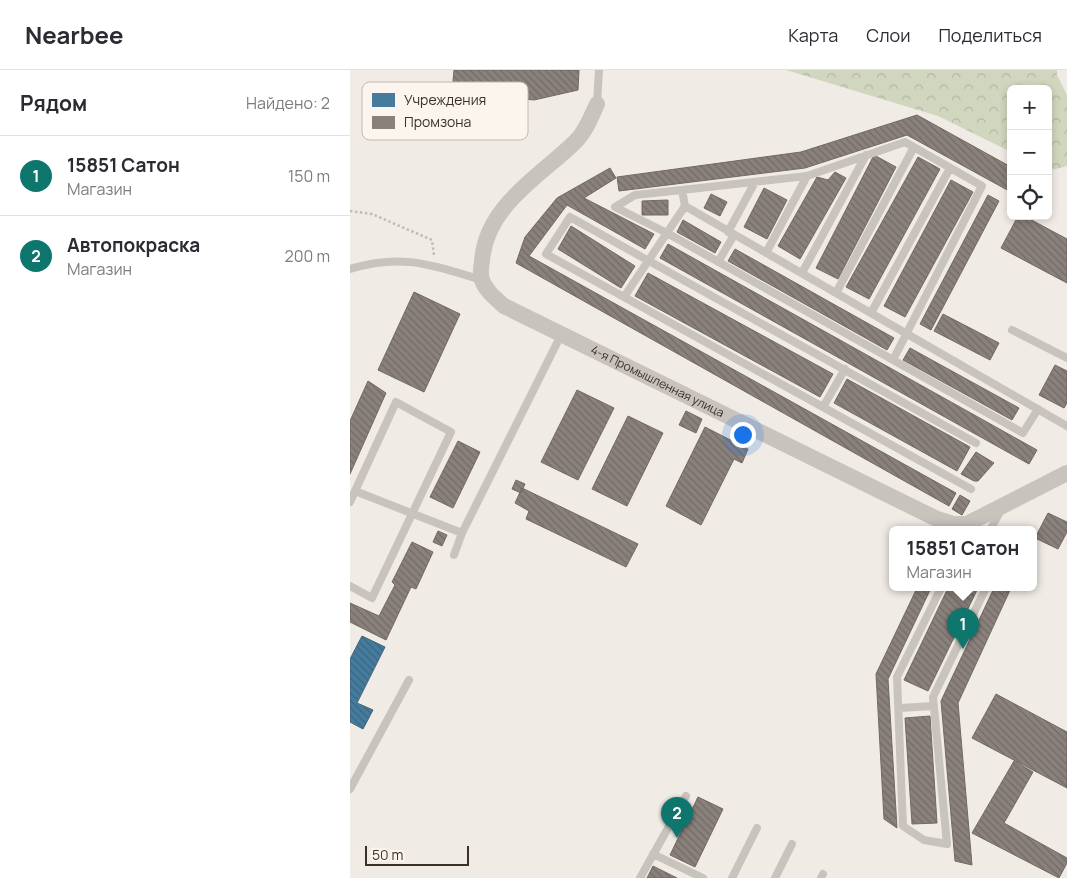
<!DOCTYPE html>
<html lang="ru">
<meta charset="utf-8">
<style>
body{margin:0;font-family:Manrope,sans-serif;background:#f2f2f3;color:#2b2b33}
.controls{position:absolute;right:15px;top:15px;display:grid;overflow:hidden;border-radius:8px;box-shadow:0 2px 8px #0003}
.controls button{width:45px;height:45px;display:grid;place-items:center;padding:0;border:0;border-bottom:1px solid #e1e1e2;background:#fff;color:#2b2b33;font:25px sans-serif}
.scale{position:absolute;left:15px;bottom:12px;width:104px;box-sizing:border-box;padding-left:5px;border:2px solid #3b302b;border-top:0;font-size:14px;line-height:18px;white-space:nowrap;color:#3b302b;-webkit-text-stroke:4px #fbf5ee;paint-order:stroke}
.you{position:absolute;left:392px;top:364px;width:18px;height:18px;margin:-12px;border:4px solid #fff;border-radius:50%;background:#1a73e8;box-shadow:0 0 0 8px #1a73e833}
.badge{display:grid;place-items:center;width:32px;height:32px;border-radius:50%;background:#0f766e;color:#fff;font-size:16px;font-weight:700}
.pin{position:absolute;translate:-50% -41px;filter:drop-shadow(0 1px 2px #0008)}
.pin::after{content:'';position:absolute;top:26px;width:18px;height:15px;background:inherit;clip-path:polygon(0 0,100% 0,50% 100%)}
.popup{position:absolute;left:539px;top:456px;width:148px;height:65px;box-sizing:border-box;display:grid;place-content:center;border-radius:8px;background:#fff;filter:drop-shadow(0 1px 4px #0005);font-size:16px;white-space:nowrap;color:#7c7c81}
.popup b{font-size:19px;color:#2b2b33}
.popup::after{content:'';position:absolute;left:50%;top:100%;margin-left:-10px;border:10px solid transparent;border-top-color:#fff}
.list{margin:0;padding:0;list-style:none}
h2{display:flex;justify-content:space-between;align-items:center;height:65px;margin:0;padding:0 20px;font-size:21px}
h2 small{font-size:16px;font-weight:400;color:#7c7c81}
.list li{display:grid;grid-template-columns:32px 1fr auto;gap:15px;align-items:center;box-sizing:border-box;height:80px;padding:0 20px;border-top:1px solid #e1e1e2}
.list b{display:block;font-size:19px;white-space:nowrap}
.list p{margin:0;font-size:16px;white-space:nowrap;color:#7c7c81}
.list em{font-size:16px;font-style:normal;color:#7c7c81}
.icon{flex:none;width:28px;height:28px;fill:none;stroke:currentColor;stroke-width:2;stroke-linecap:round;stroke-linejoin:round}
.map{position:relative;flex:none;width:717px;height:808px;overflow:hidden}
header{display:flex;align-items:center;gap:30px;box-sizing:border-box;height:70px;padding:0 25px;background:#fff;border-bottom:1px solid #e1e1e2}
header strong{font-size:24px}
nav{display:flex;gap:28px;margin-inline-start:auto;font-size:18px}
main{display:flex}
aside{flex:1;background:#fff}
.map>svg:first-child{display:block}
.forest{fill:url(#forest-crowns)}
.public{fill:url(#public-back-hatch);stroke:#42647b}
.industry{fill:url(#industry-back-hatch);stroke:#726964}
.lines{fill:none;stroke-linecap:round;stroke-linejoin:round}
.path{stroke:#c2bbb6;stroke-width:2.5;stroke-dasharray:2.5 2.5;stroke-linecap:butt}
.service{stroke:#c9c3be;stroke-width:8}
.minor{stroke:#c9c3be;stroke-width:16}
.labels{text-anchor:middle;stroke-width:5;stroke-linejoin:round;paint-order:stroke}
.street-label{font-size:12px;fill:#3b302b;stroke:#fbf5ee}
.key{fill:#fbf5ee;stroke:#c1bab4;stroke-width:1}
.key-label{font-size:14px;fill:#3b302b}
</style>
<header>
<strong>Nearbee</strong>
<nav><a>Карта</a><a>Слои</a><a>Поделиться</a></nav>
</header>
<main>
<aside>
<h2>Рядом<small>Найдено: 2</small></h2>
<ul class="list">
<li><span class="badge">1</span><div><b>15851 Сатон</b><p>Магазин</p></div><em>150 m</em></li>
<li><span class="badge">2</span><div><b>Автопокраска</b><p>Магазин</p></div><em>200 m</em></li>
</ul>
</aside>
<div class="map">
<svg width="717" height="808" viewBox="0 0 717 808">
<defs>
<pattern id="forest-crowns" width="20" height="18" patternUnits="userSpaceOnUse" patternTransform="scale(1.25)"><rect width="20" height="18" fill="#d1d6bf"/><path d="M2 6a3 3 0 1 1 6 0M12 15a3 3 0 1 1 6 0" fill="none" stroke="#b4b8a4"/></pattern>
<pattern id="public-back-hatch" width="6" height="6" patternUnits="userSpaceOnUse" patternTransform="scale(1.25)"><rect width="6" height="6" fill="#457b9d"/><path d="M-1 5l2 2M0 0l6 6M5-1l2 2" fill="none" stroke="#3b6580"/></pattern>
<pattern id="industry-back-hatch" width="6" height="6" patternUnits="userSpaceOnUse" patternTransform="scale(1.25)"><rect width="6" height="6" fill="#8a817c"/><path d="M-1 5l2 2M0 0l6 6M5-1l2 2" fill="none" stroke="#726a66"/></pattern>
</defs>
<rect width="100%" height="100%" fill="#f0ebe5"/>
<path class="forest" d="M 436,0 L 707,0 L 707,5 L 717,25 L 717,96 L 698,101 L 698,19 L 661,19 L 661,82 L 588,46 Z"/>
<path class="public" d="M 12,566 L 35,577 L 7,633 L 23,640 L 13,659 L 0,652 L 0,589 Z"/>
<path class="industry" d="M 104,0 L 229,0 L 228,20 L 184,30 L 102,22 Z
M 567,45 L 661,97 L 661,122 L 557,65 L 455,98 L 269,121 L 267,107 L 451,82 Z
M 524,85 L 546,97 L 488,209 L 466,198 Z
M 568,87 L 590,99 L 519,229 L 496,217 Z
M 260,98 L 266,108 L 234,128 L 304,164 L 295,179 L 217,135 L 179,186 L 606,423 L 599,436 L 166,193 L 175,167 L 207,128 Z
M 485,102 L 496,108 L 450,189 L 428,176 L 467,107 L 478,110 Z
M 601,110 L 623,122 L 555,247 L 534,236 Z
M 414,118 L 437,130 L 417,169 L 394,157 Z
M 361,124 L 377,132 L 370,146 L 354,138 Z
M 638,125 L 649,131 L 581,260 L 570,254 Z
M 318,130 L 318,145 L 292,145 L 292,131 Z
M 668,146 L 674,146 L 717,169 L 717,213 L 651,178 Z
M 333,150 L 371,172 L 365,183 L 327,162 Z
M 221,156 L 285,196 L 271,218 L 208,179 Z
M 318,174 L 687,380 L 679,394 L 310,188 Z
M 385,179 L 544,268 L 537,280 L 378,191 Z
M 298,203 L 483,304 L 470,327 L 285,226 Z
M 64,222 L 110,244 L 74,322 L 28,300 Z
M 593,244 L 649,273 L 640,290 L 584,261 Z
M 560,278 L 669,338 L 662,350 L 553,290 Z
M 705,295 L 717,301 L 717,333 L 714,338 L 689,325 Z
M 497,309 L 620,377 L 607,401 L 484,333 Z
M 18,311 L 36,323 L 0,404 L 0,351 Z
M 227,320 L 264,338 L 228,410 L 191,392 Z
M 336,341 L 352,349 L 346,363 L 329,355 Z
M 278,346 L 313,363 L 277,436 L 242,419 Z
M 355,357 L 398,379 L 392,393 L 384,389 L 351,455 L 316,436 Z
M 108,371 L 130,382 L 103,438 L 80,427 Z
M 626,382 L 644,393 L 628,411 L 624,411 L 611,404 Z
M 166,410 L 175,414 L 171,423 L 162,419 Z
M 172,418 L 288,474 L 276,497 L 176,449 L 179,441 L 165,433 Z
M 610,425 L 620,431 L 612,445 L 602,439 Z
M 698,443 L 717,452 L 717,462 L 708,479 L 685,468 Z
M 88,461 L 97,465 L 92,476 L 83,472 Z
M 62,472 L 83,482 L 66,519 L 61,517 L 36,570 L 0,552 L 0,533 L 29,546 L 45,515 L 42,512 Z
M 567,518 L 581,518 L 538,609 L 547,758 L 534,749 L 526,604 Z
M 598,518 L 628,518 L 578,621 L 554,610 Z
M 644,518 L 661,518 L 608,633 L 622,795 L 605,791 L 591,631 Z
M 646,624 L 717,662 L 717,718 L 622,668 Z
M 580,646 L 587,753 L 562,754 L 555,648 Z
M 664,691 L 683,702 L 654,753 L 717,788 L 717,793 L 709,808 L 622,763 Z
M 348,727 L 373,739 L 345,797 L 320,785 Z
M 303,796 L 327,808 L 297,808 Z"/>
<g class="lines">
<path class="path" d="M 0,141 L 22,144 L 82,170 L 84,186"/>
<path class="service" d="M 247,34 L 249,0
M 332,120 L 457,106 L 555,72 L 632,116 L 543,290
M 335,136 L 332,120 L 285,125 L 265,137 L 317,163 L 673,363 L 688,339
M 378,162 L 405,112
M 416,183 L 457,106
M 368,192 L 384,165
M 0,199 C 53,183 81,195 132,210
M 452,203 L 516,85
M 486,223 L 564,77
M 274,227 L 196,184 L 220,147 L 626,373
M 521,243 L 600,98
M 662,260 L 717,288
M 473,337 L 495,299
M 621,419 L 274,227 L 335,136 L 717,356
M 0,432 L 5,421 L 112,463
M 640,460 L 651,440
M 104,485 L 112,463 L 211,265
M 0,516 L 22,528 L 101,362 L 46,332 L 5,421
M 591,518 L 547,607 L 553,756 L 574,770 L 597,774 L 583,627 L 636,518
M 549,638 L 584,636
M 0,719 L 59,610
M 303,784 L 353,808
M 290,808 L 336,726
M 382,808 L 407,758
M 425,808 L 442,774
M 471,808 L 473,804"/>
<path class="minor" id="s1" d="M 247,34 C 241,47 236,61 226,71 C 191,106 136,135 132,191 C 131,197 130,204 132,210 C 136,221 145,228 154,236 L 587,449 L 603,454 L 617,454 L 717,403"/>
</g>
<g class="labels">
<g class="street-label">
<text dy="4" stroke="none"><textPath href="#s1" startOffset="424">4-я Промышленная улица</textPath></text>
</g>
</g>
<rect x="12" y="12" width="166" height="58" rx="8" class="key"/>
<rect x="22" y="23" width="23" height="14" fill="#457b9d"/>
<rect x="22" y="46" width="23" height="13" fill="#8a817c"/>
<g class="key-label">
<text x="54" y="35">Учреждения</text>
<text x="54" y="57">Промзона</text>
</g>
</svg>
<div class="controls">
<button>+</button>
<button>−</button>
<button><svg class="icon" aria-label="locate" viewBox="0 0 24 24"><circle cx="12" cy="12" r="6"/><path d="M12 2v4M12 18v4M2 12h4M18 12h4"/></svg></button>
</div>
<div class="scale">50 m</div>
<div class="you"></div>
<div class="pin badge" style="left:613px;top:579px">1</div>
<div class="popup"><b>15851 Сатон</b>Магазин</div>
<div class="pin badge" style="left:327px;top:768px">2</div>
</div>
</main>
